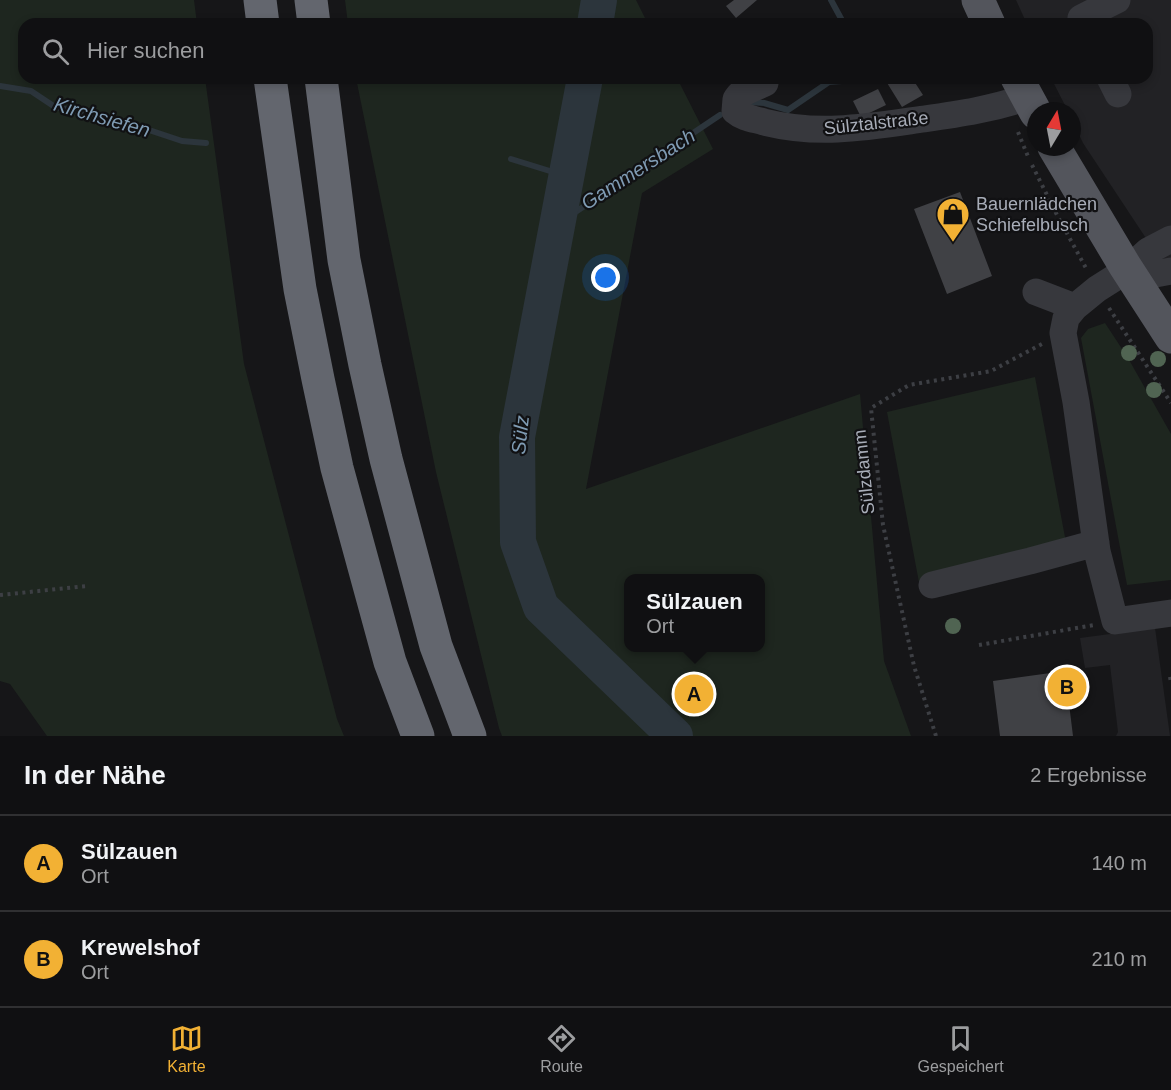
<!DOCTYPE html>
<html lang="de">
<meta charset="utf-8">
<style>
body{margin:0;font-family:Helvetica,sans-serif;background:#1e1e20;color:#f1f3f6}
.compass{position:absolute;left:1027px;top:102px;width:54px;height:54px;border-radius:50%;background:#101012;box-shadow:0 3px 9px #0003;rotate:10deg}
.you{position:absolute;left:606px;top:278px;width:21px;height:21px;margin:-15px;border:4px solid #fff;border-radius:50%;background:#1a73e8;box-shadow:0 0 0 9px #1a73e833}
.badge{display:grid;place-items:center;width:39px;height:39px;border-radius:50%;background:#f2b134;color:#111;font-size:20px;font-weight:700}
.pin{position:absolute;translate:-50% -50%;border:3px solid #fff;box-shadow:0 2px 6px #0006}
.popup{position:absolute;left:624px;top:574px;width:141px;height:78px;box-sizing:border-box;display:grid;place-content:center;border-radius:12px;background:#101012;filter:drop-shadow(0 2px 4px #0005);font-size:20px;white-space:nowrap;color:#9c9d9f}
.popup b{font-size:22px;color:#f1f3f6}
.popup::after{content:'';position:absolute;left:50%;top:100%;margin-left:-12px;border:12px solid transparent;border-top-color:#101012}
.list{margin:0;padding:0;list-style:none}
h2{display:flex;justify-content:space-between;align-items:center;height:78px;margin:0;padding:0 24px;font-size:26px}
h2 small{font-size:20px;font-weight:400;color:#9c9d9f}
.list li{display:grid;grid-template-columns:39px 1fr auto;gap:18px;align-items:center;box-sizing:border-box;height:96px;padding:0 24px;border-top:2px solid #303032}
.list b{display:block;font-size:22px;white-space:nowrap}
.list p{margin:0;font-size:20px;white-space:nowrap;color:#9c9d9f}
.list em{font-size:20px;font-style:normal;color:#9c9d9f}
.icon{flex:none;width:33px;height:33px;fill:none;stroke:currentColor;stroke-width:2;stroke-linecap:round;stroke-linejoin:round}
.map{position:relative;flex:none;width:1171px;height:736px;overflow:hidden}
.search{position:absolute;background:#101012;box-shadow:0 3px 9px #0003;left:18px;right:18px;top:18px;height:66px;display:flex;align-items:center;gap:15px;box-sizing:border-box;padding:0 21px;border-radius:18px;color:#9c9d9f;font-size:22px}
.sheet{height:270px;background:#101012}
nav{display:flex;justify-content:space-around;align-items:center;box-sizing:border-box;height:84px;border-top:2px solid #303032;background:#101012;font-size:16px;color:#9c9d9f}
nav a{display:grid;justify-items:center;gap:3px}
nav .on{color:#f2b134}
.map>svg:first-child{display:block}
.built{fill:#222225}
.green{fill:#1e261f;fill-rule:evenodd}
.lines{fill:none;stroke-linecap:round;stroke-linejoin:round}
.stream{stroke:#2c353c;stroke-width:6}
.river{stroke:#2c353c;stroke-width:36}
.building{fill:#404145}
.path{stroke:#3d3f44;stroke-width:4;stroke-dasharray:3 4.5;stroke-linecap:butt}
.minor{stroke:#37383d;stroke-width:27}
.major{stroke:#53555c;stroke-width:33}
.highway{stroke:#63666e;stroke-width:33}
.tree{fill:#506452}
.labels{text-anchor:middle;stroke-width:4.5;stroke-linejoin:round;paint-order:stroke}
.street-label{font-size:18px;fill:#a8adb8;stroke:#111113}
.poi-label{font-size:18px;fill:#a8adb8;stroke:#111113;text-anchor:start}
.water-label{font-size:20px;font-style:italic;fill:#7f9bb3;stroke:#111113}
</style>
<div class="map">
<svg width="1171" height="736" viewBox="0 0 1171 736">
<rect width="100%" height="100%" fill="#161618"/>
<path class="built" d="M 1016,0 L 1171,0 L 1171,276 L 1083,143 L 1072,120 L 1072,111 L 1068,111 L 1051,78 L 1147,78 L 1147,24 L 1027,24 Z
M 1155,628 L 1170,736 L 1116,736 L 1118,732 L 1110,665 L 1085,668 L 1080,638 Z"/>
<path class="green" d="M 0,0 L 194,0 L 197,24 L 24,24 L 24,78 L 205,78 L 244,364 L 337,719 L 344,736 L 47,736 L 10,684 L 0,681 Z
M 345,0 L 636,0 L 648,24 L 348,24 Z
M 356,78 L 677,78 L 713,149 L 642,193 L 586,489 L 860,394 L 884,661 L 911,736 L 502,736 L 499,728 L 436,472 ZM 760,578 L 760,648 L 628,648 L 628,578 Z
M 1105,323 L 1128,358 L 1171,434 L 1171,580 L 1127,585 L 1081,338 L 1088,329 Z
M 1035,377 L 1070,564 L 921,593 L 887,412 Z"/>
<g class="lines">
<path class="stream" d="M 831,0 L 844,24
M 0,86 L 31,91 L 55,107 L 116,119 L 182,141 L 206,143
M 750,102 L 764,103 L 788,110 L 829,82 L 855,80 L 856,78
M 511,159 L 566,176
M 557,222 L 571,215 L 720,115"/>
<path class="river" d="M 595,24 L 599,0
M 585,78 L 517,437 L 518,542 L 541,607 L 675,736"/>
</g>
<path class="building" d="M 734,0 L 757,0 L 736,18 L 726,6 Z
M 884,78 L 912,78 L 923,95 L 902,107 Z
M 878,89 L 886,105 L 861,117 L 853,101 Z
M 960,192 L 992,276 L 947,294 L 914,209 Z
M 1065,671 L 1073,736 L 1000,736 L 993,681 Z"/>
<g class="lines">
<path class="path" d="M 1018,132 L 1029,159
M 1032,165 L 1057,215 L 1087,270
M 1109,308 L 1171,403
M 0,595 L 87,586
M 979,645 L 1094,625
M 1170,677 L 1171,683
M 936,736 L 914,666 L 883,525 L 871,408 L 909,385 L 991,371 L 1042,344"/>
<path class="minor" d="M 1081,18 L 1117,0
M 1110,78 L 1118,94
M 765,83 L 739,95 L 736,99 L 735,111 C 743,118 754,119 764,122 C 820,136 868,127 924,119 C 959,114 993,109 1027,97
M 1171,239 L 1148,251 L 1127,270 L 1097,289 L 1075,307 L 1066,318 L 1063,333 L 1076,402 L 1097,551 L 1115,621 L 1171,613
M 1127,270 L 1150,275 L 1171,271
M 1036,292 L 1075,307
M 932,585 L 1030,561 L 1096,543"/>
<path class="major" d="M 978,0 L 989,24
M 1017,78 L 1036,113
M 1054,147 L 1125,266 L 1171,337"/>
<path class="highway" d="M 260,0 L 263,24
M 311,0 L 314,24
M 270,78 L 300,289 L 318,379 L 337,468 L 390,662 L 418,736
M 321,78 L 344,260 L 365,365 L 386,459 L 436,646 L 470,736"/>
</g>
<g class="tree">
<circle cx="1129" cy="353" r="8"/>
<circle cx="1158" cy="359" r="8"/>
<circle cx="1154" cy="390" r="8"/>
<circle cx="953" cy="626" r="8"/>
</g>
<defs>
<g id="shop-pin" transform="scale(1.725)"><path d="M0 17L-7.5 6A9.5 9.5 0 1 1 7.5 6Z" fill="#f2b134" stroke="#111113"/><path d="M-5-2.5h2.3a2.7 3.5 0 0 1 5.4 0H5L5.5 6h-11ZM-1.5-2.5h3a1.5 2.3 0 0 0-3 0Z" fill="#111"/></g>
</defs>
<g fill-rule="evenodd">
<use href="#shop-pin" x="953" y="214"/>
</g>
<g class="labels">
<g class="street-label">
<text transform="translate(876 123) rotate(-6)" y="6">Sülztalstraße</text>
<text transform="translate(864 472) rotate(-96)" y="6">Sülzdamm</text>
</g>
<g class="poi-label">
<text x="976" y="210">Bauernlädchen<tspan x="976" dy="21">Schiefelbusch</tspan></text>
</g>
<g class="water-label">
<text transform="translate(102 117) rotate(16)" y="7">Kirchsiefen</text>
<text transform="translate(638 169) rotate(-33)" y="7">Gammersbach</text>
<text transform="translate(520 435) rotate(-84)" y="7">Sülz</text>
</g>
</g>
</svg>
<svg class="compass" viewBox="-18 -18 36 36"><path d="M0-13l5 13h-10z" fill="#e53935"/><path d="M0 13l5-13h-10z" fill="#9c9d9f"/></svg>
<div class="you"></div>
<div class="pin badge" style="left:694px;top:694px">A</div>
<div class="popup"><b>Sülzauen</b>Ort</div>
<div class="pin badge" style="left:1067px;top:687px">B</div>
<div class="search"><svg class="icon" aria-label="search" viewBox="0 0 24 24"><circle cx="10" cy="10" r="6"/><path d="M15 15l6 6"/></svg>Hier suchen</div>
</div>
<section class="sheet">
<h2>In der Nähe<small>2 Ergebnisse</small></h2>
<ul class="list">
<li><span class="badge">A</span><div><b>Sülzauen</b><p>Ort</p></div><em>140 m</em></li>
<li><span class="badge">B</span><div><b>Krewelshof</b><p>Ort</p></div><em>210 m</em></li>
</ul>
</section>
<nav>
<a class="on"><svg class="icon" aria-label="map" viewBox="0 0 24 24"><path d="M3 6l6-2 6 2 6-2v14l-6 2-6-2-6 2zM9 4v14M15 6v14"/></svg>Karte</a>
<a><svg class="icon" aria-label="directions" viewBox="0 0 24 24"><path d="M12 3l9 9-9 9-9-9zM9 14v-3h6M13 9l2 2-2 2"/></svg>Route</a>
<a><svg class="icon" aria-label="saved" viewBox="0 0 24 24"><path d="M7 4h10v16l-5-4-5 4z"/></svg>Gespeichert</a>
</nav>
